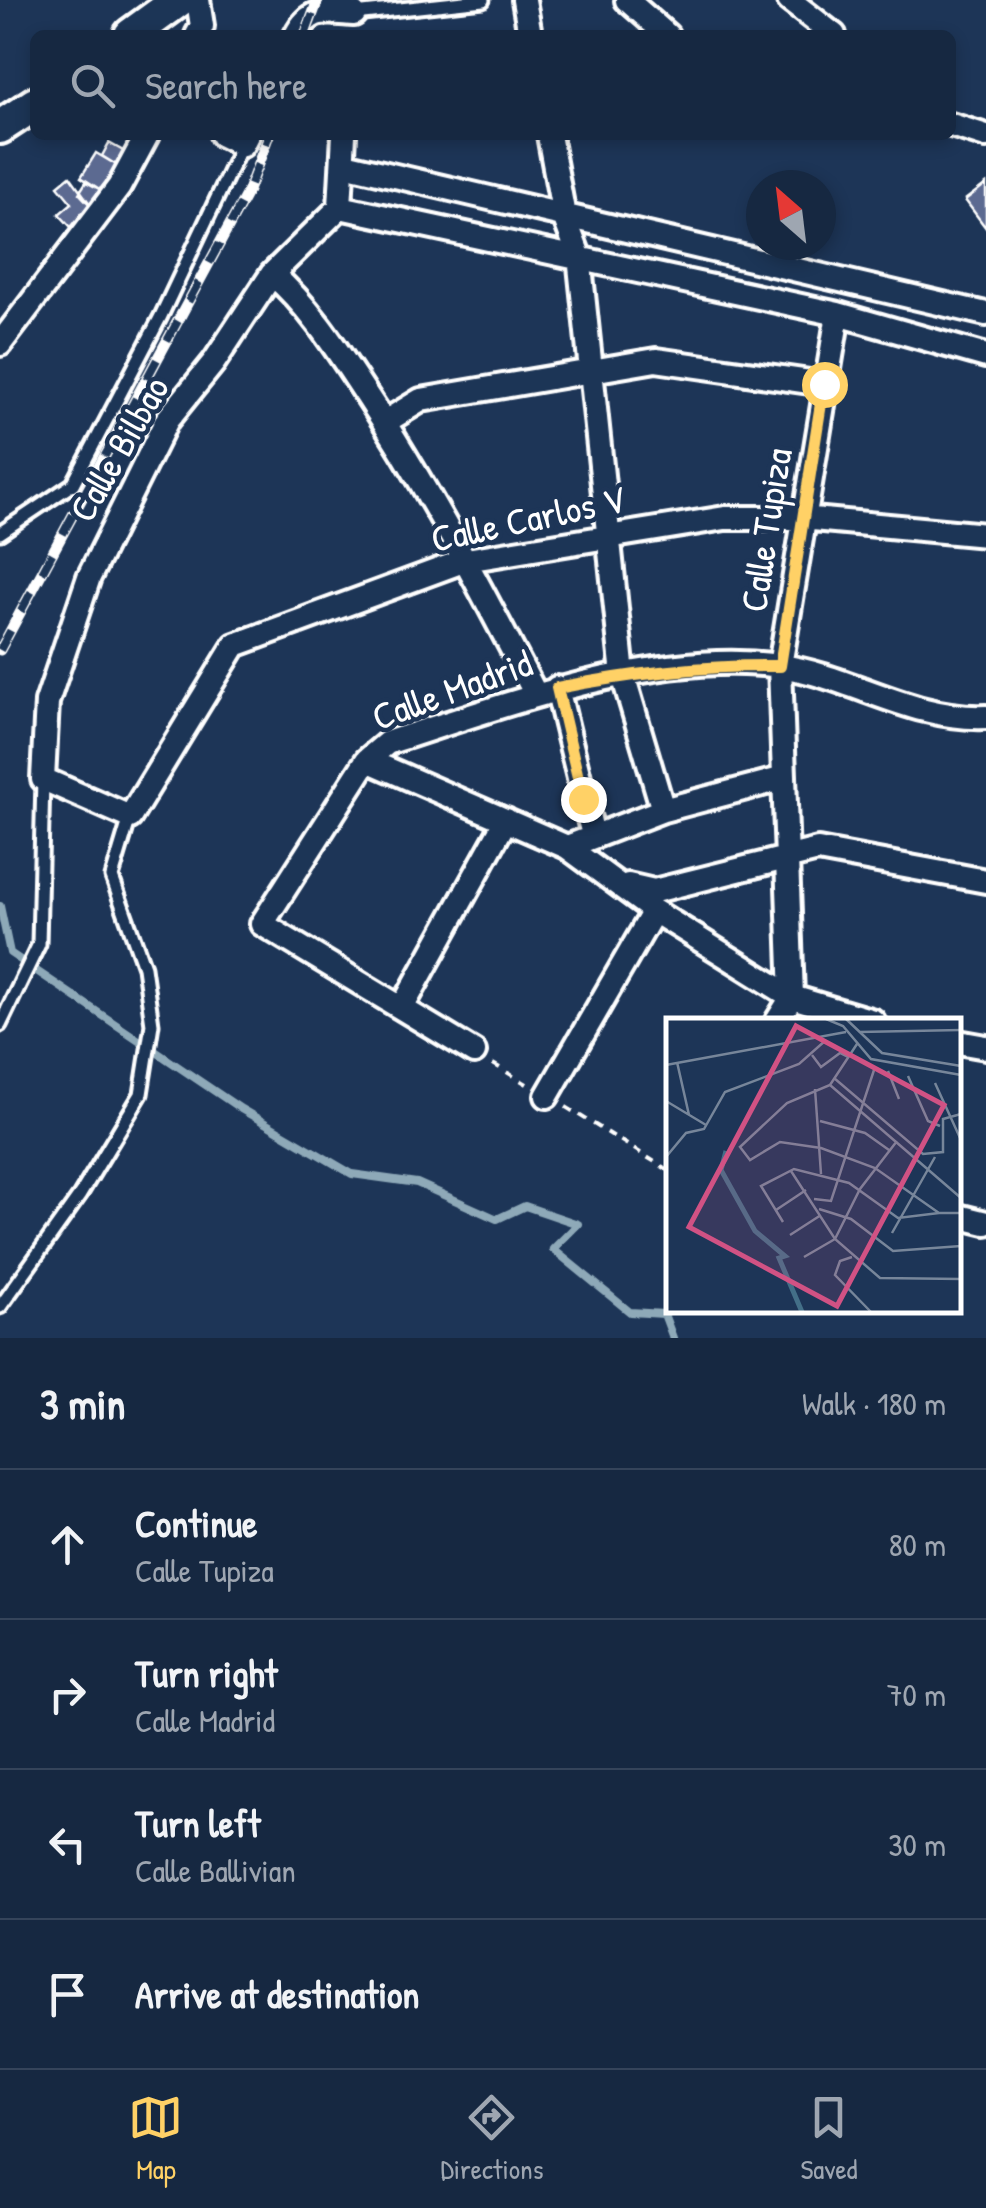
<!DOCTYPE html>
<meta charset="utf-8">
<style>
body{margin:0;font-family:"Patrick Hand",sans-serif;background:#23344c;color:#f1f3f6}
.compass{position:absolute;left:746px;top:170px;width:90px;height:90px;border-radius:50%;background:#162841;box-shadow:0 5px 15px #0003;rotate:332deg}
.stop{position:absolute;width:30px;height:30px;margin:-22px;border:8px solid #ffd166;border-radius:50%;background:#fff}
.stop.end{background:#ffd166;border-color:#fff;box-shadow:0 2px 10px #0008}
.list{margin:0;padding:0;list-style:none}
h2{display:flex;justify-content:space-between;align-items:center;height:130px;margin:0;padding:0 40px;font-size:42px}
h2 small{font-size:32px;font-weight:400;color:#9ea6b1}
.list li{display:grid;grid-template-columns:65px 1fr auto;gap:30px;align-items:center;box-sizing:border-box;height:150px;padding:0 40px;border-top:2px solid #35445a}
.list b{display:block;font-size:38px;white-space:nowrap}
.list p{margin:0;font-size:32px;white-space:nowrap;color:#9ea6b1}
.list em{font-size:32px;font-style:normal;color:#9ea6b1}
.icon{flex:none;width:55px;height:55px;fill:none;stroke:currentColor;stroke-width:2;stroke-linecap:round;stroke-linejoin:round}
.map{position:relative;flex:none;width:986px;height:1338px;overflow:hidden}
.search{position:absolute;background:#162841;box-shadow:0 5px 15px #0003;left:30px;right:30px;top:30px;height:110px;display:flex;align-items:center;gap:25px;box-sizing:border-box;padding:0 35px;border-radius:15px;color:#9ea6b1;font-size:38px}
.sheet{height:730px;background:#162841}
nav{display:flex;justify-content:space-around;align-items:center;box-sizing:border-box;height:140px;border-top:2px solid #35445a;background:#162841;font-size:28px;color:#9ea6b1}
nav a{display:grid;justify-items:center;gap:5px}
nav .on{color:#ffd166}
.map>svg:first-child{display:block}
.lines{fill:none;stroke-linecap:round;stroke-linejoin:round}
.stream{stroke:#8ea9b8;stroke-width:8}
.building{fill:#5c6a91;stroke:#fff;stroke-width:2.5}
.lane-casing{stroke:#fff;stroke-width:19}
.street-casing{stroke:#fff;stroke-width:30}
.secondary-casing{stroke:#fff;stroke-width:40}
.path{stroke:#fff;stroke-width:4;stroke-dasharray:8 8;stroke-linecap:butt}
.lane{stroke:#1d3557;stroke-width:11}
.street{stroke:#1d3557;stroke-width:22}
.secondary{stroke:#1d3557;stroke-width:32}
.rail-casing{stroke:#fff;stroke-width:11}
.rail{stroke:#1d3557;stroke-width:8;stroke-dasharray:22;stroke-linecap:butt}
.route{stroke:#ffd166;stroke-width:12}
.labels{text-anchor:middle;stroke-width:9;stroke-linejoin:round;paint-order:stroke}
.street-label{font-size:38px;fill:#fff;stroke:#1d3557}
.inset-river{fill:none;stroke:#436f88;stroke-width:5}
.inset-road{fill:none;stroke:#77869a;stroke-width:2.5}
.view{fill:#d15284;fill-opacity:0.15;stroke:#d15284;stroke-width:5}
.inset-edge{fill:none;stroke:#fff;stroke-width:5}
</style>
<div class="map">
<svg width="986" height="1338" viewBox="0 0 986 1338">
<rect width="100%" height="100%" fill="#1d3557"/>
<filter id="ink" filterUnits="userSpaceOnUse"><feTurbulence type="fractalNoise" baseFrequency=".01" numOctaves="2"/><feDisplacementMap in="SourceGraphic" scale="20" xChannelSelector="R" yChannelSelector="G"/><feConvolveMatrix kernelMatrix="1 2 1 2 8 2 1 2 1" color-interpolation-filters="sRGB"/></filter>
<g filter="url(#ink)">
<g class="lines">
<path class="stream" d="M 0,906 L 10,953 L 241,1109 L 352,1174 L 417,1183 L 497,1219 L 525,1206 L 578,1224 L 553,1249 L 630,1312 L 664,1314 L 673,1338"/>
</g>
<path class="building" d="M 109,143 L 125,152 L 118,166 L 102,156 Z
M 96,153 L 118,166 L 101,190 L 81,177 Z
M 70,176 L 93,208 L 71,227 L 59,214 L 72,203 L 58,186 Z
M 86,182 L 101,190 L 93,208 L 79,193 Z
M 986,184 L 986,228 L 965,200 Z"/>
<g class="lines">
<g class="lane-casing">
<path id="lane" d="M 354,14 L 483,0
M 0,533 L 73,484 L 161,316 L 242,145
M 0,1025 L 39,944 L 43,779
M 0,1307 L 80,1195 L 141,1094 L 152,1024 L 144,967 L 112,877 L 130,817"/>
</g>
<g class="street-casing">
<path id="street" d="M 524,0 L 530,35
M 627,0 L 667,35
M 789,0 L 834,35
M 197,35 L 202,26 L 198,0
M 296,35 C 310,7 325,12 354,14
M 951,125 L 986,136
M 222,135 L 242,145 L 247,135
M 344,135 L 340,207 L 272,274 L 214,362 L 167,420 L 89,577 L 47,702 L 43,779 L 130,817 L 235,645 L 466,560 L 725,518 L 802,518 L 986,535
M 549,135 L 564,216 L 579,256 L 623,675 L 663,810 L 567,847
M 344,164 L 986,314
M 340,207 L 838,314 L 986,356
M 272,274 C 312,309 337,350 366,394 C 430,491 483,593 536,695
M 0,344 L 119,187 L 147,135
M 385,422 L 421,400 L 656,360 L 824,384
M 557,688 L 593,835
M 367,760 L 567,847 L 654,911 L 792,997 L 873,1021
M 663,810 L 781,779
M 628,885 L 654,891 L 818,850 L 986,881
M 792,997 L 780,666 L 838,314
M 402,1008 L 506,820
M 777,1021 L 792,997
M 958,1042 L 986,1047
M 474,1052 L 262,924 L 367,760 L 387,743 C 503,706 657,648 780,666 C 852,676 911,720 986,717
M 547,1096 L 654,911
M 958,1216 L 986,1223"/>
</g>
<g class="secondary-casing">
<path id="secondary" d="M 131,35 L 179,0
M 0,127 L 35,104"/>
</g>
<path class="path" d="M 493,1064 L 527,1084
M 566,1107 L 668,1170"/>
<use href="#lane" class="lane"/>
<use href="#street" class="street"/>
<use href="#secondary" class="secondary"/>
<g class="rail-casing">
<path id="rail" d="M 305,35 L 318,0
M 0,650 L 247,193 L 269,135"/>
</g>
<use href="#rail" class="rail"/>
</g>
</g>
<g class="lines" filter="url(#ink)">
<path class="route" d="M 583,799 L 557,688 C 632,673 704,665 780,666 L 824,384"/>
</g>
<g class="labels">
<g class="street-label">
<text transform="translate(119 449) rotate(-60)" y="13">Calle Bilbao</text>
<text transform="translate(528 519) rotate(-12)" y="13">Calle Carlos V</text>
<text transform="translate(766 530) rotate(-81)" y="13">Calle Tupiza</text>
<text transform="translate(452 690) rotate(-20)" y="13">Calle Madrid</text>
</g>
</g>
<g transform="translate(666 1018)">
<rect width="295" height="295" fill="#1d3557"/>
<path class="inset-river" d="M 60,133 L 55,152 L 89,213 L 119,238 L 113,240 L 136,294"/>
<path class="inset-road" d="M 160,1 L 177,8 L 205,41 L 295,57M 180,1 L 216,35 L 295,48M 193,14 L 295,12M 191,26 L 164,67 L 121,85 L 74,129 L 84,142 L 114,124 L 155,130 L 209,150 L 273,195 L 295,195M 146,37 L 155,49 L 174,35 L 182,39M 11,44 L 23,97M 0,47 L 180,14M 222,53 L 233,81M 242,58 L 262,103 L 274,108M 168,60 L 257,136 L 277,134 L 277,101 L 295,96M 269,65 L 295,122M 164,67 L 295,180M 149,71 L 155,156M 0,83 L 40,107M 154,103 L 199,115 L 223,132M 0,139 L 20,115 L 38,111 L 59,74 L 133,46 L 160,22M 125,153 L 169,221 L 214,260 L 295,261M 148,181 L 165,183 L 209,49M 153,191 L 185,201 L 227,233 L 295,228M 110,192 L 140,172M 117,204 L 95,168 L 128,151 L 183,165 L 232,200 L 273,195M 226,215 L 269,139M 124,217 L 155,197M 169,221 L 194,171 L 231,123M 138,239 L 169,221M 186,239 L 174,243 L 169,257 L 205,294"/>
<path class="view" d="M 130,8 L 278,87 L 171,288 L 23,209 Z"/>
<rect width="295" height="295" class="inset-edge"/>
</g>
</svg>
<svg class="compass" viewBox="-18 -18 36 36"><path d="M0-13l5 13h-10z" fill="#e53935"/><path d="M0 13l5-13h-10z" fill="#9ea6b1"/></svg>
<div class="stop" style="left:824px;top:384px"></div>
<div class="stop end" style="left:583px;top:799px"></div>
<div class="search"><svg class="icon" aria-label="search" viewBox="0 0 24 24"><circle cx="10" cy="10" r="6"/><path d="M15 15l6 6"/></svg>Search here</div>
</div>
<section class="sheet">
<h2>3 min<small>Walk · 180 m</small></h2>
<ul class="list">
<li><svg class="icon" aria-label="ahead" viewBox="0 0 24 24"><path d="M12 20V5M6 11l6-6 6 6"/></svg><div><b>Continue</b><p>Calle Tupiza</p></div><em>80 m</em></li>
<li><svg class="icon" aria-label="right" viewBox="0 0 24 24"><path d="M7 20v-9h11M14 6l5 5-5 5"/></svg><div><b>Turn right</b><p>Calle Madrid</p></div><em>70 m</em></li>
<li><svg class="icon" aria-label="left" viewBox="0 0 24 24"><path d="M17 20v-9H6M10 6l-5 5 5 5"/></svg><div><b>Turn left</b><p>Calle Ballivian</p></div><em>30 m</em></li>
<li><svg class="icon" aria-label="arrive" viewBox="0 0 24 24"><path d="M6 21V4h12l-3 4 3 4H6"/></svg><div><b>Arrive at destination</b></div></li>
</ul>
</section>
<nav>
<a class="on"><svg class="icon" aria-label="map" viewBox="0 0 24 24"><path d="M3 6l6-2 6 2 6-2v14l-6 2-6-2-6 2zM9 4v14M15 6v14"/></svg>Map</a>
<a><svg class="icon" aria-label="directions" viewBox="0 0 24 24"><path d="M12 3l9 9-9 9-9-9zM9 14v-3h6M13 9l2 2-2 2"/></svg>Directions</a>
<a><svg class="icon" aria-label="saved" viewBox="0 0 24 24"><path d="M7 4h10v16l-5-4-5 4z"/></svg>Saved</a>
</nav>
